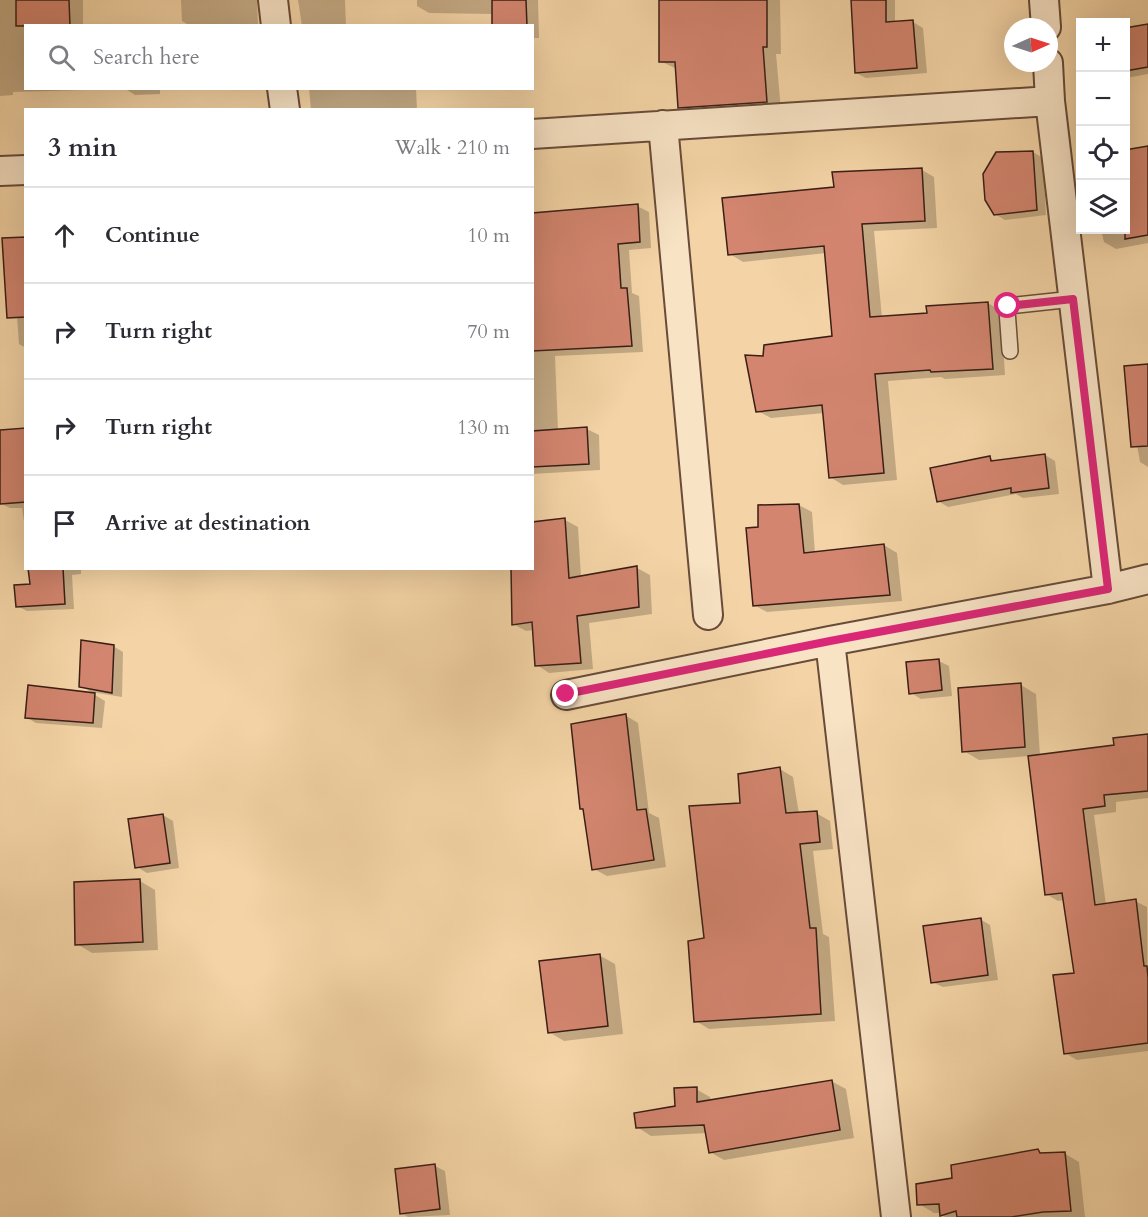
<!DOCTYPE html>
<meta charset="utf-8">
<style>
body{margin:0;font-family:Cardo,serif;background:#f2f2f3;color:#2b2b33}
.controls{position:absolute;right:18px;top:18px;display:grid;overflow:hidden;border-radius:0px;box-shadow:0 6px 24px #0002}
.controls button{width:54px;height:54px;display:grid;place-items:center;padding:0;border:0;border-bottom:2px solid #e1e1e2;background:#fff;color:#2b2b33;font:30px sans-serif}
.compass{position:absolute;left:1004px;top:18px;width:54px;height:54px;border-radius:50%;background:#fff;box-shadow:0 6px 24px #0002;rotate:87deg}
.stop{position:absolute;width:18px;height:18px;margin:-14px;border:4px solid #db2777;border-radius:50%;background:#fff}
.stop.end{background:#db2777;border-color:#fff;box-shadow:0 2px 6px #0008}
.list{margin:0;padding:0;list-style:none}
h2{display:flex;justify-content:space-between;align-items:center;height:78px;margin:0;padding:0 24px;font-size:26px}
h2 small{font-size:20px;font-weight:400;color:#7c7c81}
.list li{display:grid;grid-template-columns:39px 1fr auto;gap:18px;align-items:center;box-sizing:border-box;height:96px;padding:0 24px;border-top:2px solid #e1e1e2}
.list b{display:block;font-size:22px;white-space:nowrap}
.list em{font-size:20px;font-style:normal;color:#7c7c81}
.icon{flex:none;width:33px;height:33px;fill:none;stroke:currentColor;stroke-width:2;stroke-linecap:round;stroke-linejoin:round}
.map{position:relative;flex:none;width:1148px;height:1217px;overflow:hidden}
.search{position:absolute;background:#fff;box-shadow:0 6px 24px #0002;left:24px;top:24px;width:510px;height:66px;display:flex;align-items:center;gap:15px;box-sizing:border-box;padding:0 21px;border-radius:0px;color:#7c7c81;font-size:22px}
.panel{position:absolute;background:#fff;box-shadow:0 6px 24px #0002;left:24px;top:108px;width:510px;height:462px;border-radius:0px}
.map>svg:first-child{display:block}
.shadow{fill:#0003}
.building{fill:#d3856f;stroke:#391e15;stroke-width:1.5}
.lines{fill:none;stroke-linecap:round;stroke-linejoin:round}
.lane-casing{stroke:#684c39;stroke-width:18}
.street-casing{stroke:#684c39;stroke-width:32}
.lane{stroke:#f8e3c5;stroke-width:15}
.street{stroke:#f8e3c5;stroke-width:28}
.route{stroke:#db2777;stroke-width:8}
</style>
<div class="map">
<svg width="1148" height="1217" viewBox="0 0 1148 1217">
<rect width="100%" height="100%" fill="#f4d4a6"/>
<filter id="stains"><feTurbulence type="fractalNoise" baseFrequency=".00333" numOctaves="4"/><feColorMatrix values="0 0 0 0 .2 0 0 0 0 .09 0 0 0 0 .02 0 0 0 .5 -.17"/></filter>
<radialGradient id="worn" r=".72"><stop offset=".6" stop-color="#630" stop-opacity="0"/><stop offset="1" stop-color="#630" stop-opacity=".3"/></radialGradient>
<path class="shadow" d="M 0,0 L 83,0 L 83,26 L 26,26 L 26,88 L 84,88 L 84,90 L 13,92 L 13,95 L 0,96 Z
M 181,0 L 257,0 L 258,24 L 190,26 L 182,21 Z
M 298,0 L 345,0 L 346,26 L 302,26 Z
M 417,0 L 538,0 L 539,38 L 532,38 L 532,26 L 494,26 L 493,14 L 429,13 L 417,6 Z
M 660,0 L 780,0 L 781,54 L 776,54 L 781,110 L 694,116 L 679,107 L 677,69 L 660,61 Z
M 852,0 L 895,0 L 895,23 L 913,22 L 923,28 L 927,73 L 866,78 L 856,73 Z
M 1148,26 L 1148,74 L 1126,78 L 1126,29 Z
M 124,88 L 160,88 L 160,94 L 135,95 Z
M 309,88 L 416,88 L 417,110 L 311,110 Z
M 1148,148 L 1148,243 L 1116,249 L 1104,242 L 1101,230 L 1126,230 Z
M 1033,152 L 1043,158 L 1046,215 L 1005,220 L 995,214 Z
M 922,170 L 934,177 L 937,228 L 874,231 L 882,318 L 928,314 L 988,303 L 1001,311 L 1005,375 L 945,379 L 941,377 L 888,381 L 897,480 L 843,485 L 830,477 L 824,413 L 771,418 L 758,411 L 765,357 L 833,338 L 826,253 L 743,262 L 730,254 L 836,188 Z
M 637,206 L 649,212 L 651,248 L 629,250 L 632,293 L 639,296 L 643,352 L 555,356 L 558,431 L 587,429 L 599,435 L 600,470 L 532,474 L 532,214 Z
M 26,238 L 26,348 L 19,344 L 17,316 Z
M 1148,366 L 1148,467 L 1140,462 L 1132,417 Z
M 26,430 L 26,535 L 22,508 L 10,508 L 0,503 L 0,432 Z
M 1045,455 L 1055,461 L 1059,494 L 1023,498 L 1016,494 L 948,507 L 938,501 L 990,458 L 996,462 Z
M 799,505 L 812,512 L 815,553 L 884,545 L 897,553 L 902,601 L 767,612 L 754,605 L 760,528 Z
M 565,520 L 578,527 L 581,577 L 637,568 L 650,575 L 652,614 L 589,623 L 593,669 L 549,673 L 537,665 L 534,630 L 526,631 L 513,624 L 532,568 Z
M 29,568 L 81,568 L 81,574 L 72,575 L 74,609 L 27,611 L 17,606 L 31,585 Z
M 113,646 L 123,652 L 122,697 L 91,692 L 81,686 Z
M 939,661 L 949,666 L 952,696 L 921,699 L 911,693 Z
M 1021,685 L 1036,694 L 1040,756 L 1115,746 L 1148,736 L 1148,798 L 1116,802 L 1116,812 L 1094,815 L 1106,905 L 1135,901 L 1147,907 L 1148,1051 L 1077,1060 L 1065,1053 L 1075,975 L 1064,900 L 1058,901 L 1046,894 L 1030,756 L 979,760 L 964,751 Z
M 30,687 L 95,695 L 105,701 L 102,728 L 36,723 L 26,717 Z
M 625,715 L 638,723 L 649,813 L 659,818 L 666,867 L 607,876 L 594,869 L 585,810 L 581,808 Z
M 780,769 L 793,777 L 799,814 L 816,813 L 830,821 L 833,849 L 813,851 L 823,934 L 829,937 L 835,1021 L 709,1029 L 696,1021 L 706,940 Z
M 163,815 L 173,821 L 179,868 L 147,873 L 137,867 Z
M 140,881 L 155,890 L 158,950 L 92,953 L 77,944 Z
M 980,919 L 990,925 L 998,980 L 943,987 L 932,982 Z
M 599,955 L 615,964 L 623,1034 L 564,1041 L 549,1032 Z
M 831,1081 L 846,1089 L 854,1138 L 724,1160 L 710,1152 L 707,1133 L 651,1136 L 637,1127 L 676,1107 L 696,1089 L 710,1097 L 711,1101 Z
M 1038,1151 L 1043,1154 L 1064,1153 L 1079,1162 L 1085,1217 L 945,1217 L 941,1213 L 934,1213 L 919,1204 L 953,1179 Z
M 435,1166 L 445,1171 L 450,1215 L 408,1217 L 401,1213 Z"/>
<path class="building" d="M 16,0 L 69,0 L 70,26 L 16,26 Z
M 492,0 L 526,0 L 527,26 L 492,26 Z
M 659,0 L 767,0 L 767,47 L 763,47 L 767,102 L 678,108 L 675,62 L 659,62 Z
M 851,0 L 886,0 L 886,22 L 913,20 L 917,68 L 855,73 Z
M 1148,24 L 1148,67 L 1125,71 L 1125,28 Z
M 1148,146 L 1148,235 L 1125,239 L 1125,150 Z
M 1033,151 L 1037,210 L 994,215 L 985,200 L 983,174 L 996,152 Z
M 922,168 L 925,221 L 862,224 L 870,317 L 927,313 L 926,306 L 988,302 L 993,369 L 931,372 L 930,370 L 875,374 L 884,473 L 829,478 L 822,405 L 756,412 L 745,355 L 763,356 L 764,345 L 832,336 L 824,246 L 728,255 L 722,198 L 834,187 L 832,172 Z
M 638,204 L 640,242 L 618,244 L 621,288 L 627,288 L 632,346 L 532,351 L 532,213 Z
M 26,237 L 26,317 L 7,318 L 2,238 Z
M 1148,364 L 1148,446 L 1131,447 L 1124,366 Z
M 587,427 L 589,464 L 532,467 L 532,431 Z
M 26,428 L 26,502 L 0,504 L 0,430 Z
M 1045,454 L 1049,488 L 1011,493 L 1011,488 L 937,502 L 930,468 L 990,456 L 991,461 Z
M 799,504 L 804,553 L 884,544 L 890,595 L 753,606 L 746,528 L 758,527 L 758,505 Z
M 565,518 L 569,578 L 637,566 L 639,607 L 577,616 L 581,663 L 535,666 L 532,622 L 512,625 L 511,568 L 532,568 L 532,522 Z
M 28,568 L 63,568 L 65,604 L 16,607 L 14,585 L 30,584 Z
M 81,640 L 114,645 L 112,693 L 79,687 Z
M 939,659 L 942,690 L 909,694 L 906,662 Z
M 1021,683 L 1025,747 L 962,752 L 958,688 Z
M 28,685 L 95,693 L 93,723 L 25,718 Z
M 626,714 L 637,810 L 646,809 L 654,860 L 592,870 L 583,809 L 580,809 L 571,724 Z
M 1148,734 L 1148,791 L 1104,795 L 1105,806 L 1083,809 L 1095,905 L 1136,899 L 1144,966 L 1147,966 L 1148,978 L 1148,1043 L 1064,1054 L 1053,975 L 1074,973 L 1062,893 L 1045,895 L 1028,756 L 1114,745 L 1113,738 Z
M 780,767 L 786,813 L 817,811 L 820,842 L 800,844 L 810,928 L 816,928 L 821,1014 L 694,1022 L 688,941 L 704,938 L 689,806 L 740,803 L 738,774 Z
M 163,814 L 170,863 L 135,868 L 128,819 Z
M 140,879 L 143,942 L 75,945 L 74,882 Z
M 981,918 L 988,975 L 931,983 L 923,926 Z
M 600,954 L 608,1026 L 548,1033 L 539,961 Z
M 832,1080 L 840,1130 L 709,1153 L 704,1125 L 636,1128 L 634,1113 L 675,1106 L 674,1088 L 697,1087 L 697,1102 Z
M 1038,1149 L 1040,1153 L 1065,1152 L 1071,1211 L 1043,1212 L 1011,1217 L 957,1217 L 956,1211 L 940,1216 L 939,1204 L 917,1205 L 916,1184 L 952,1178 L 951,1165 Z
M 435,1164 L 440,1209 L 400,1214 L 395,1169 Z"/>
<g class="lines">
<g class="lane-casing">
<path id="lane" d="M 1010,351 L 1007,310 L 1008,306 L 1073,299"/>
</g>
<g class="street-casing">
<path id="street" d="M 273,0 L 276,26
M 1044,0 L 1046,27
M 1048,63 L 1050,101 L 1108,589
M 282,88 L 285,110
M 663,125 L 708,615
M 532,134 L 1050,101
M 0,171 L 26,170
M 830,641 L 896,1217
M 566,695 L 830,641 L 1108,589 L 1148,579"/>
</g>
<use href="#lane" class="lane"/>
<use href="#street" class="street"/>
</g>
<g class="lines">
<path class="route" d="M 566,694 L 830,641 L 1108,589 L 1073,299 L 1008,306"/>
</g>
<rect width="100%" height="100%" filter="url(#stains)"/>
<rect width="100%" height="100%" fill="url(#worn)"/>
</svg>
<div class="controls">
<button>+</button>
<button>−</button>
<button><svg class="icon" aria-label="locate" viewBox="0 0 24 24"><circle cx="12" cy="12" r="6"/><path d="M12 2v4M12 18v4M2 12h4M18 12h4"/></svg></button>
<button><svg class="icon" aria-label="layers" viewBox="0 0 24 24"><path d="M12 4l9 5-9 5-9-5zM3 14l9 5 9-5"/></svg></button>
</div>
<svg class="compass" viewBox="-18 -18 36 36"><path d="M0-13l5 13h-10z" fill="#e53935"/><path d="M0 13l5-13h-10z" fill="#7c7c81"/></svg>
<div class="stop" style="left:1008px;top:306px"></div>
<div class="stop end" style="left:566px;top:694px"></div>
<div class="search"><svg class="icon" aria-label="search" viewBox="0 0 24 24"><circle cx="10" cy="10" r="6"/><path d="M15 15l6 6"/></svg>Search here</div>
<section class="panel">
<h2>3 min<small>Walk · 210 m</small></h2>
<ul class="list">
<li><svg class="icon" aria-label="ahead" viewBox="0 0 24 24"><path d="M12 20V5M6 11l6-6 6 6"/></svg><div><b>Continue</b></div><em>10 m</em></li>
<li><svg class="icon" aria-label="right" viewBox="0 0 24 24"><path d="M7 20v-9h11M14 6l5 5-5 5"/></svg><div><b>Turn right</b></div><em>70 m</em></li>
<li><svg class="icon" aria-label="right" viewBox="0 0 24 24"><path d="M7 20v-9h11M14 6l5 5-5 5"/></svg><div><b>Turn right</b></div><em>130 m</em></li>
<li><svg class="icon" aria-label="arrive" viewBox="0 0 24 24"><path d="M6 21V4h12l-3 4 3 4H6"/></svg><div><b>Arrive at destination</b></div></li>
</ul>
</section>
</div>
